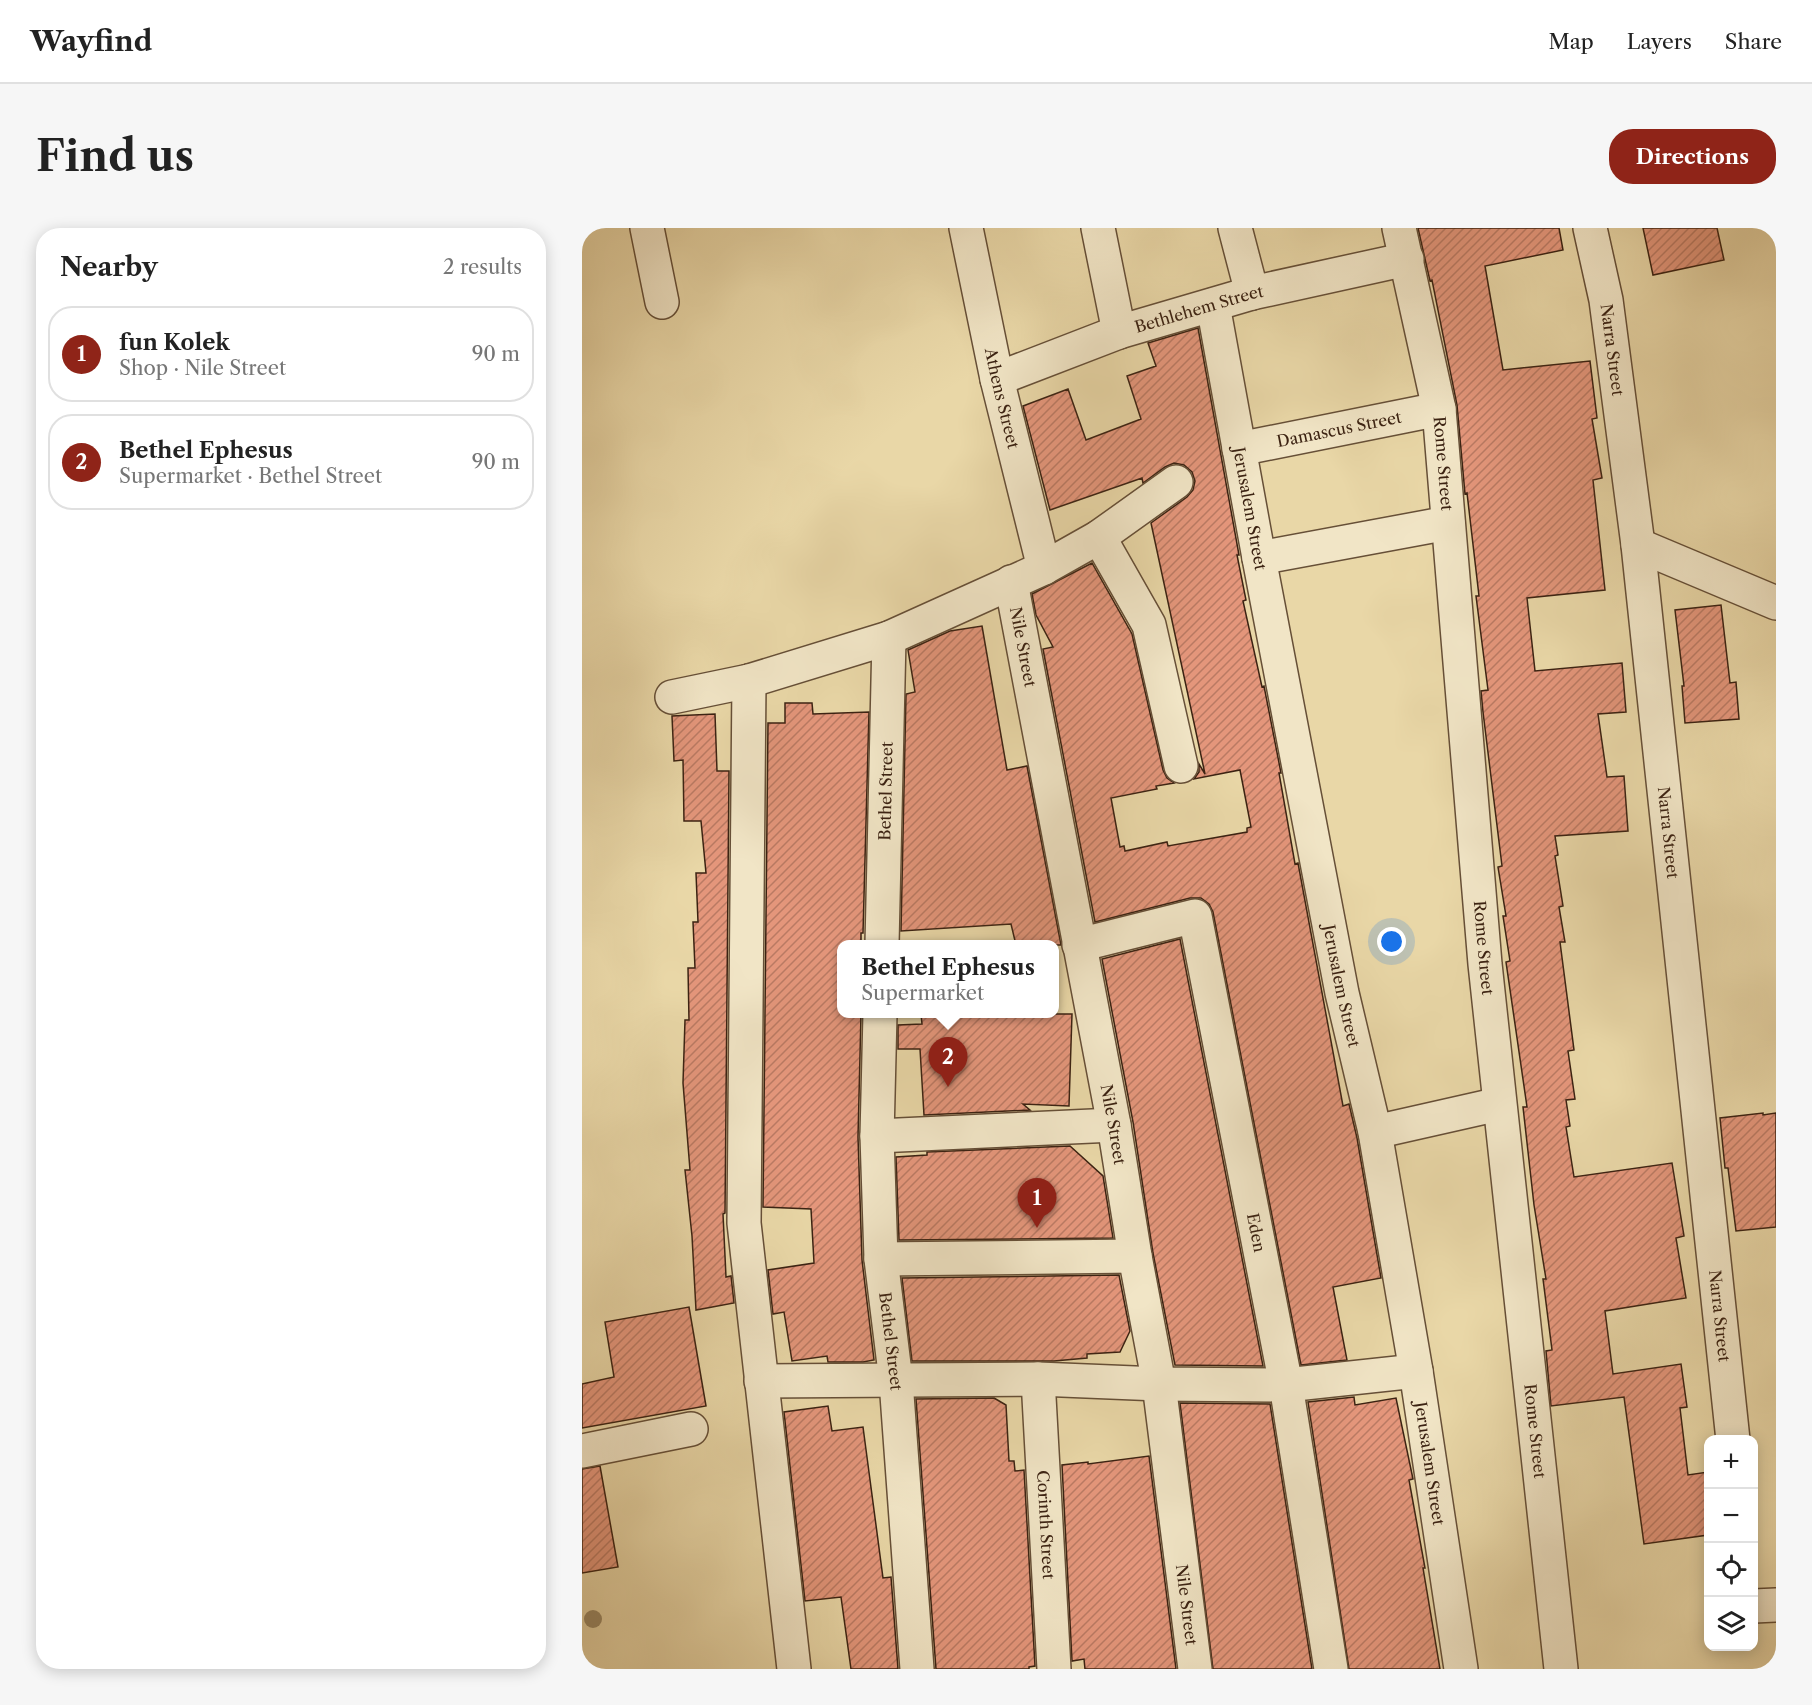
<!DOCTYPE html>
<meta charset="utf-8">
<style>
body{margin:0;font-family:"Libre Caslon Text",serif;background:#f6f6f6;color:#222}
.controls{position:absolute;right:18px;bottom:18px;display:grid;overflow:hidden;border-radius:12px;box-shadow:0 3px 15px #0003}
.controls button{width:54px;height:54px;display:grid;place-items:center;padding:0;border:0;border-bottom:2px solid #e0e0e0;background:#fff;color:#222;font:30px sans-serif}
.you{position:absolute;left:810px;top:714px;width:21px;height:21px;margin:-15px;border:4px solid #fff;border-radius:50%;background:#1a73e8;box-shadow:0 0 0 9px #1a73e833}
.badge{display:grid;place-items:center;width:39px;height:39px;border-radius:50%;background:#8f2418;color:#fff;font-size:20px;font-weight:700}
.pin{position:absolute;translate:-50% -50px;filter:drop-shadow(0 2px 3px #0008)}
.pin::after{content:'';position:absolute;top:32px;width:21px;height:18px;background:inherit;clip-path:polygon(0 0,100% 0,50% 100%)}
.popup{position:absolute;left:255px;top:712px;width:222px;height:78px;box-sizing:border-box;display:grid;place-content:center;border-radius:12px;background:#fff;filter:drop-shadow(0 2px 4px #0005);font-size:20px;white-space:nowrap;color:#767676}
.popup b{font-size:22px;color:#222}
.popup::after{content:'';position:absolute;left:50%;top:100%;margin-left:-12px;border:12px solid transparent;border-top-color:#fff}
.list{margin:0;padding:0;list-style:none}
h2{display:flex;justify-content:space-between;align-items:center;height:78px;margin:0;padding:0 24px;font-size:26px}
h2 small{font-size:20px;font-weight:400;color:#767676}
.list li{display:grid;grid-template-columns:39px 1fr auto;gap:18px;align-items:center;box-sizing:border-box;height:96px;margin:0 12px 12px;padding:0 12px;border:2px solid #e0e0e0;border-radius:24px}
.list b{display:block;font-size:22px;white-space:nowrap}
.list p{margin:0;font-size:20px;white-space:nowrap;color:#767676}
.list em{font-size:20px;font-style:normal;color:#767676}
.icon{flex:none;width:33px;height:33px;fill:none;stroke:currentColor;stroke-width:2;stroke-linecap:round;stroke-linejoin:round}
.map{position:relative;flex:none;width:1194px;height:1441px;overflow:hidden;border-radius:24px}
header{display:flex;align-items:center;gap:36px;box-sizing:border-box;height:84px;padding:0 30px;background:#fff;border-bottom:2px solid #e0e0e0}
header strong{font-size:28px}
nav{display:flex;gap:33px;margin-inline-start:auto;font-size:21px}
.intro{display:flex;align-items:center;justify-content:space-between;box-sizing:border-box;height:144px;padding:0 36px}
h1{margin:0;font-size:42px}
.button{padding:15px 27px;border-radius:24px;background:#8f2418;color:#fff;font-size:21px;font-weight:700}
main{display:flex;gap:36px;padding:0 36px}
aside{flex:1;background:#fff;border-radius:24px;box-shadow:0 3px 15px #0003}
.map>svg:first-child{display:block}
.building{fill:url(#building-hatch);stroke:#3b2212;stroke-width:1.5}
.lines{fill:none;stroke-linecap:round;stroke-linejoin:round}
.minor-casing{stroke:#664f37;stroke-width:36}
.minor{stroke:#f1e5c6;stroke-width:33}
.tree{fill:#9a8966}
.labels{text-anchor:middle;stroke-width:6;stroke-linejoin:round;paint-order:stroke}
.street-label{font-size:16px;fill:#3b2212;stroke:#f1e5c6}
</style>
<header>
<strong>Wayfind</strong>
<nav><a>Map</a><a>Layers</a><a>Share</a></nav>
</header>
<div class="intro"><h1>Find us</h1><a class="button">Directions</a></div>
<main>
<aside>
<h2>Nearby<small>2 results</small></h2>
<ul class="list">
<li><span class="badge">1</span><div><b>fun Kolek</b><p>Shop · Nile Street</p></div><em>90 m</em></li>
<li><span class="badge">2</span><div><b>Bethel Ephesus</b><p>Supermarket · Bethel Street</p></div><em>90 m</em></li>
</ul>
</aside>
<div class="map">
<svg width="1194" height="1441" viewBox="0 0 1194 1441">
<defs>
<pattern id="building-hatch" width="6" height="6" patternUnits="userSpaceOnUse" patternTransform="scale(1.5)"><rect width="6" height="6" fill="#e4967b"/><path d="M-1 1l2-2M0 6l6-6M5 7l2-2" fill="none" stroke="#ba7a63"/></pattern>
</defs>
<rect width="100%" height="100%" fill="#e9d7a7"/>
<filter id="stains"><feTurbulence type="fractalNoise" baseFrequency=".00333" numOctaves="4"/><feColorMatrix values="0 0 0 0 .2 0 0 0 0 .09 0 0 0 0 .02 0 0 0 .5 -.17"/></filter>
<radialGradient id="worn" r=".72"><stop offset=".6" stop-color="#630" stop-opacity="0"/><stop offset="1" stop-color="#630" stop-opacity=".3"/></radialGradient>
<path class="building" d="M 836,0 L 977,0 L 981,22 L 903,38 L 921,142 L 1008,133 L 1015,190 L 1010,191 L 1020,250 L 1011,252 L 1023,362 L 945,370 L 953,443 L 1040,435 L 1044,484 L 1016,486 L 1025,549 L 1042,548 L 1046,603 L 973,608 L 976,627 L 973,628 L 981,678 L 977,679 L 983,714 L 978,714 L 992,822 L 986,823 L 993,871 L 984,872 L 988,898 L 984,899 L 992,949 L 1090,935 L 1102,1008 L 1094,1010 L 1104,1070 L 1023,1083 L 1031,1146 L 1099,1136 L 1105,1179 L 1098,1180 L 1106,1247 L 1126,1244 L 1126,1307 L 1062,1316 L 1042,1169 L 969,1178 L 964,1123 L 970,1122 L 961,1051 L 964,1051 L 952,977 L 941,879 L 945,879 L 924,734 L 928,733 L 921,688 L 924,688 L 916,639 L 920,638 L 901,484 L 899,463 L 906,462 L 894,368 L 897,368 L 885,265 L 883,266 L 875,177 L 850,52 L 848,53 Z
M 1061,0 L 1135,0 L 1142,32 L 1071,47 Z
M 616,100 L 657,327 L 655,327 L 664,372 L 661,373 L 680,459 L 682,458 L 699,545 L 697,545 L 713,636 L 716,635 L 761,878 L 767,876 L 775,910 L 799,1050 L 751,1059 L 765,1132 L 719,1137 L 631,684 L 627,676 L 619,670 L 608,670 L 513,694 L 461,421 L 471,419 L 454,387 L 450,366 L 510,335 L 550,406 L 581,542 L 585,550 L 592,555 L 574,558 L 575,561 L 529,570 L 538,619 L 542,618 L 543,623 L 585,614 L 586,618 L 665,604 L 665,600 L 669,599 L 658,542 L 612,551 L 617,544 L 617,536 L 623,546 L 569,295 L 605,269 L 611,262 L 613,253 L 610,244 L 602,237 L 592,235 L 583,239 L 561,255 L 560,250 L 468,282 L 441,178 L 486,161 L 504,212 L 559,191 L 545,148 L 574,138 L 566,115 Z
M 1139,377 L 1148,455 L 1154,454 L 1157,491 L 1103,495 L 1100,458 L 1102,458 L 1093,382 Z
M 400,398 L 425,542 L 445,538 L 479,717 L 434,717 L 429,696 L 319,703 L 324,466 L 333,464 L 326,422 L 368,403 Z
M 203,475 L 230,475 L 231,486 L 287,484 L 281,705 L 279,705 L 279,717 L 260,717 L 260,786 L 279,786 L 276,909 L 280,1032 L 292,1132 L 281,1134 L 246,1134 L 245,1128 L 210,1133 L 202,1084 L 191,1086 L 186,1042 L 232,1035 L 229,981 L 181,979 L 186,495 L 203,495 Z
M 133,486 L 135,543 L 147,543 L 143,985 L 141,986 L 144,1049 L 149,1048 L 152,1075 L 114,1082 L 110,1008 L 103,942 L 108,942 L 101,855 L 103,792 L 107,792 L 106,740 L 113,740 L 111,694 L 116,694 L 114,645 L 124,645 L 119,593 L 102,593 L 101,532 L 92,533 L 90,488 Z
M 598,711 L 681,1138 L 593,1137 L 571,1025 L 551,894 L 520,731 Z
M 339,786 L 490,786 L 487,878 L 441,876 L 448,882 L 342,887 L 338,821 L 316,821 L 316,797 L 340,796 Z
M 1181,885 L 1181,887 L 1194,885 L 1194,999 L 1154,1003 L 1146,940 L 1143,940 L 1138,890 Z
M 488,918 L 521,948 L 531,1010 L 317,1012 L 314,929 L 345,927 L 345,924 Z
M 537,1047 L 548,1103 L 538,1124 L 505,1126 L 505,1130 L 472,1133 L 330,1133 L 320,1050 Z
M 107,1079 L 124,1178 L 0,1200 L 0,1156 L 32,1149 L 23,1094 Z
M 772,1169 L 773,1177 L 814,1170 L 831,1251 L 827,1252 L 843,1340 L 841,1340 L 858,1441 L 767,1441 L 726,1174 Z
M 412,1170 L 424,1177 L 427,1233 L 432,1233 L 433,1243 L 442,1242 L 453,1438 L 447,1439 L 447,1441 L 354,1441 L 334,1171 Z
M 598,1175 L 688,1176 L 730,1441 L 631,1441 Z
M 246,1178 L 250,1203 L 281,1199 L 301,1350 L 309,1349 L 316,1441 L 269,1441 L 259,1369 L 223,1373 L 202,1184 Z
M 567,1228 L 594,1441 L 503,1441 L 502,1431 L 490,1433 L 480,1237 L 506,1234 L 506,1236 Z
M 18,1238 L 36,1339 L 0,1345 L 0,1241 Z"/>
<g class="lines">
<g class="minor-casing">
<g id="minor">
<path d="M 65,0 L 80,74"/>
<path id="s1" d="M 384,0 L 415,151 L 462,340"/>
<path d="M 516,0 L 537,104"/>
<path d="M 653,0 L 670,65"/>
<path id="s2" d="M 817,0 L 857,181 L 903,736 L 979,1441"/>
<path id="s3" d="M 1008,0 L 1024,72 L 1056,317 L 1151,1212"/>
<path id="s4" d="M 631,77 L 677,330 L 760,765 L 793,904 L 834,1143 L 879,1441"/>
<path id="s5" d="M 415,151 L 537,104 L 670,65 L 825,31"/>
<path id="s6" d="M 657,221 L 857,181"/>
<path d="M 517,309 L 567,397 L 599,538"/>
<path d="M 1056,317 L 1194,375"/>
<path d="M 677,330 L 866,295"/>
<path id="s7" d="M 429,354 L 532,897 L 553,1028 L 577,1156 L 613,1441"/>
<path d="M 167,453 L 162,995 L 212,1441"/>
<path d="M 90,469 L 167,453 L 307,410 L 462,340 L 517,309 L 594,254"/>
<path id="s8" d="M 300,716 L 307,410"/>
<path id="s9" d="M 497,717 L 613,688 L 704,1157 L 749,1441"/>
<path id="s10" d="M 298,786 L 295,908 L 299,1031 L 314,1153 L 335,1441"/>
<path d="M 793,904 L 917,876"/>
<path d="M 295,908 L 532,897"/>
<path d="M 299,1031 L 553,1028"/>
<path id="s11" d="M 456,1151 L 472,1441"/>
<path d="M 179,1153 L 456,1151 L 577,1156 L 704,1157 L 834,1143"/>
<path d="M 0,1223 L 109,1201"/>
<path d="M 1172,1378 L 1194,1377"/>
</g>
</g>
<use href="#minor" class="minor"/>
</g>
<circle class="tree" cx="11" cy="1391" r="9"/>
<g class="labels">
<g class="street-label">
<text dy="6" stroke="none"><textPath href="#s5" startOffset="214">Bethlehem Street</textPath></text>
<text dy="6" stroke="none"><textPath href="#s3" startOffset="124">Narra Street</textPath></text>
<text dy="6" stroke="none"><textPath href="#s1" startOffset="174">Athens Street</textPath></text>
<text dy="6" stroke="none"><textPath href="#s6" startOffset="102">Damascus Street</textPath></text>
<text dy="6" stroke="none"><textPath href="#s2" startOffset="240">Rome Street</textPath></text>
<text dy="6" stroke="none"><textPath href="#s4" startOffset="207">Jerusalem Street</textPath></text>
<text dy="6" stroke="none"><textPath href="#s7" startOffset="66">Nile Street</textPath></text>
<text dy="6" stroke="none"><textPath href="#s8" startOffset="153">Bethel Street</textPath></text>
<text dy="6" stroke="none"><textPath href="#s3" startOffset="610">Narra Street</textPath></text>
<text dy="6" stroke="none"><textPath href="#s2" startOffset="726">Rome Street</textPath></text>
<text dy="6" stroke="none"><textPath href="#s4" startOffset="693">Jerusalem Street</textPath></text>
<text dy="6" stroke="none"><textPath href="#s7" startOffset="552">Nile Street</textPath></text>
<text dy="6" stroke="none"><textPath href="#s9" startOffset="442">Eden</textPath></text>
<text dy="6" stroke="none"><textPath href="#s3" startOffset="1096">Narra Street</textPath></text>
<text dy="6" stroke="none"><textPath href="#s10" startOffset="328">Bethel Street</textPath></text>
<text dy="6" stroke="none"><textPath href="#s2" startOffset="1212">Rome Street</textPath></text>
<text dy="6" stroke="none"><textPath href="#s4" startOffset="1179">Jerusalem Street</textPath></text>
<text dy="6" stroke="none"><textPath href="#s11" startOffset="146">Corinth Street</textPath></text>
<text dy="6" stroke="none"><textPath href="#s7" startOffset="1038">Nile Street</textPath></text>
</g>
</g>
<rect width="100%" height="100%" filter="url(#stains)"/>
<rect width="100%" height="100%" fill="url(#worn)"/>
</svg>
<div class="controls">
<button>+</button>
<button>−</button>
<button><svg class="icon" aria-label="locate" viewBox="0 0 24 24"><circle cx="12" cy="12" r="6"/><path d="M12 2v4M12 18v4M2 12h4M18 12h4"/></svg></button>
<button><svg class="icon" aria-label="layers" viewBox="0 0 24 24"><path d="M12 4l9 5-9 5-9-5zM3 14l9 5 9-5"/></svg></button>
</div>
<div class="you"></div>
<div class="pin badge" style="left:455px;top:1000px">1</div>
<div class="pin badge" style="left:366px;top:859px">2</div>
<div class="popup"><b>Bethel Ephesus</b>Supermarket</div>
</div>
</main>
